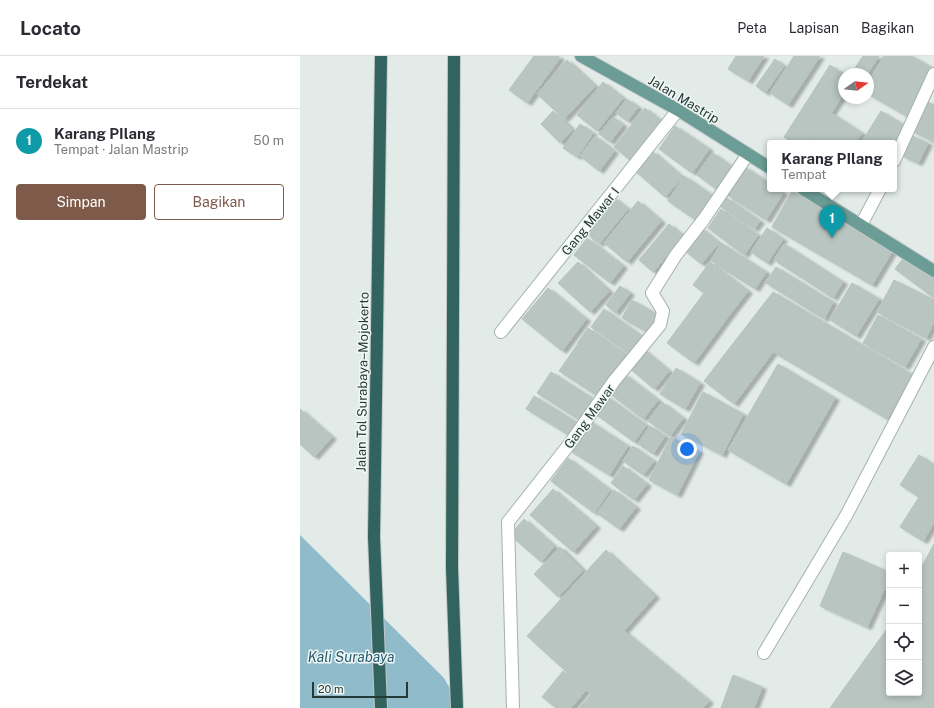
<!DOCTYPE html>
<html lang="id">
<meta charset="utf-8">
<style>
body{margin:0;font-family:"Public Sans",sans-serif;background:#f2f2f3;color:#2b2b33}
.controls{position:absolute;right:12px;bottom:12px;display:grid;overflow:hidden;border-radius:4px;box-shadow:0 2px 6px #0003}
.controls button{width:36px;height:36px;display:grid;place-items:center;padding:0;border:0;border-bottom:1px solid #e1e1e2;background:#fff;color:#2b2b33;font:20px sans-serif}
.compass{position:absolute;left:538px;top:12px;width:36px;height:36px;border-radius:50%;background:#fff;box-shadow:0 2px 6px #0003;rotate:75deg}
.scale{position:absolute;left:12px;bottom:10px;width:96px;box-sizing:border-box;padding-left:4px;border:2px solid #243a36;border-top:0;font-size:11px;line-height:14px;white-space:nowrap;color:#243a36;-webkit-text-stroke:3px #f2f8f5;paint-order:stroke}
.you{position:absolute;left:387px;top:393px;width:14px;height:14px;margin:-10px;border:3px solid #fff;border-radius:50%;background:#1a73e8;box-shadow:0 0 0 6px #1a73e833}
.badge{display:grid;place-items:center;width:26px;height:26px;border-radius:50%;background:#7e5a4a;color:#fff;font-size:13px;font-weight:700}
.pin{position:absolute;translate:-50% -33px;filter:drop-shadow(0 1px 2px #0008)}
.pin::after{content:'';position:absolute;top:21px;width:14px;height:12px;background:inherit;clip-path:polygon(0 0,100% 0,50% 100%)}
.popup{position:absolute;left:467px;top:84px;width:130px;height:52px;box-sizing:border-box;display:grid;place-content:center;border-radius:4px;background:#fff;filter:drop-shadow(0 1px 3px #0005);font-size:13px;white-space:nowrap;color:#7c7c81}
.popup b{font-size:15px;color:#2b2b33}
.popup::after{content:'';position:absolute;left:50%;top:100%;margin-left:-8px;border:8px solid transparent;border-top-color:#fff}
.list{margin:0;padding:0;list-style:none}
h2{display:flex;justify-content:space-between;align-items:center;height:52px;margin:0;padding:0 16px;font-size:17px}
h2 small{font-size:13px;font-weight:400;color:#7c7c81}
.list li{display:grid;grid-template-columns:26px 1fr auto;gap:12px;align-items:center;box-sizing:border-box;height:64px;padding:0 16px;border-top:1px solid #e1e1e2}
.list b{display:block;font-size:15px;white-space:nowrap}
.list p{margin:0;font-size:13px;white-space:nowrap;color:#7c7c81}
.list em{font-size:13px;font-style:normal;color:#7c7c81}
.actions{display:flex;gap:8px;padding:12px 16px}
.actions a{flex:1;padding:9px 0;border:1px solid #7e5a4a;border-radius:4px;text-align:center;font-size:14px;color:#7e5a4a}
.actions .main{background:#7e5a4a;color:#fff}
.icon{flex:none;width:22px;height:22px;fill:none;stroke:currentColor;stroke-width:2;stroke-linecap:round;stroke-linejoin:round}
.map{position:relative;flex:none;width:634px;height:652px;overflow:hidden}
header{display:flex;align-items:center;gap:24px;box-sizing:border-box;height:56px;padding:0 20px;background:#fff;border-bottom:1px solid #e1e1e2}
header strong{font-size:19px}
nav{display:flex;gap:22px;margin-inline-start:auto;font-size:14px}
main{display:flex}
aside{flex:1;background:#fff}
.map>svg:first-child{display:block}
.water{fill:#8fbbca}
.building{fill:#b8c5c1;stroke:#b5c4bf;filter:url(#shadow)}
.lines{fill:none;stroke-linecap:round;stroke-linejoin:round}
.service-casing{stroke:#a5b2af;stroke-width:14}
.minor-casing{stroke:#a5b2af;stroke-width:14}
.primary-casing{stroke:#c2c8c7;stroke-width:14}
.motorway-casing{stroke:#c2c8c7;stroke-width:14}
.service{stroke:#fff;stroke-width:12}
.minor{stroke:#fff;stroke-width:12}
.primary{stroke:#6b9c95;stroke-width:12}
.motorway{stroke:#33635e;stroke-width:12}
.labels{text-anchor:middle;stroke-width:3;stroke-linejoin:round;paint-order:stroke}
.street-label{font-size:13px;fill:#243a36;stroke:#f2f8f5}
.water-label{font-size:14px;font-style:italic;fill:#245b70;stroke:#f2f8f5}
</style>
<header>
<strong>Locato</strong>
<nav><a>Peta</a><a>Lapisan</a><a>Bagikan</a></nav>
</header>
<main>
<aside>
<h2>Terdekat<small></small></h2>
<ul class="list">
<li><span class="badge" style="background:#0f9aa8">1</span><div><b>Karang PIlang</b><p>Tempat · Jalan Mastrip</p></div><em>50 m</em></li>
</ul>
<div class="actions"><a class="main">Simpan</a><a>Bagikan</a></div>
</aside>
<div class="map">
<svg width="634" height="652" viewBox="0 0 634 652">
<defs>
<filter id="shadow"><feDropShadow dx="4.5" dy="2.5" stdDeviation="1" flood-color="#0004"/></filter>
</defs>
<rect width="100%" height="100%" fill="#e2ebe8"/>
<path class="water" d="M 0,479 L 144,622 L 161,652 L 0,652 Z"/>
<path class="building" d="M 234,0 L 258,0 L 260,2 L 227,47 L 209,34 Z
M 436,0 L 464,0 L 448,25 L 428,13 Z
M 494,0 L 520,0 L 488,49 L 470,37 Z
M 563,0 L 579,0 L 567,18 L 551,18 Z
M 584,0 L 612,0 L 634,13 L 634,15 L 608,61 L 568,38 L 568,27 Z
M 475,3 L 484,10 L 465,37 L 456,30 Z
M 267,4 L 295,30 L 264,63 L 237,38 Z
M 530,9 L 544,19 L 544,37 L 531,57 L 509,42 Z
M 303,26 L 323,42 L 297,75 L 277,59 Z
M 509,42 L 531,57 L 512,87 L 493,87 L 484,81 Z
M 327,43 L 338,51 L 327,65 L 316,57 Z
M 628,46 L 634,49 L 634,86 L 612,75 Z
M 345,52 L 362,66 L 331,105 L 314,91 Z
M 253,55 L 273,74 L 260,87 L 241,68 Z
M 581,55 L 604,69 L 593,87 L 561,87 Z
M 531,57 L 562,77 L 555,87 L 512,87 Z
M 313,61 L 323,69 L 310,86 L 299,78 Z
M 280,68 L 293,77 L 277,101 L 263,92 Z
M 375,70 L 409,93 L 392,117 L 359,93 Z
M 610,79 L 628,87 L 618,107 L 602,100 Z
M 295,80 L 314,95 L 299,115 L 280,100 Z
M 352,95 L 382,121 L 365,141 L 335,115 Z
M 413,97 L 432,111 L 416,133 L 397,119 Z
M 445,111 L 470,128 L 470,133 L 478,133 L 483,137 L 466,164 L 427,139 Z
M 384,120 L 413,140 L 397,165 L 368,145 Z
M 492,135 L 593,194 L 572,229 L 472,171 Z
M 313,141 L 328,153 L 299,188 L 285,176 Z
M 427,142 L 460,165 L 454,173 L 421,151 Z
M 338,145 L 361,165 L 327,206 L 304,187 Z
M 421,153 L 458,179 L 444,199 L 408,172 Z
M 369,168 L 383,180 L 353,216 L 339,204 Z
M 401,172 L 419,187 L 401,208 L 384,194 Z
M 467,172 L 483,183 L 467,207 L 451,196 Z
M 287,182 L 323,210 L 310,227 L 274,199 Z
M 421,187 L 466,216 L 455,233 L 411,205 Z
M 484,188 L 543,226 L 533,242 L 474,204 Z
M 605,200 L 634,222 L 634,242 L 595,213 Z
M 278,206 L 309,235 L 290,256 L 258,227 Z
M 410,206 L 448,235 L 431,257 L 393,229 Z
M 476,211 L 533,246 L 524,263 L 466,227 Z
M 594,224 L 634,244 L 634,266 L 626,282 L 577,256 Z
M 552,227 L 579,243 L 556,280 L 530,264 Z
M 320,230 L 330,237 L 315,257 L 306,249 Z
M 248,232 L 286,263 L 262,295 L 222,263 Z
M 473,236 L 613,319 L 587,363 L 473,296 L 434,348 L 404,325 Z
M 404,237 L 431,257 L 394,307 L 367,287 Z
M 332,244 L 360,260 L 350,278 L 322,262 Z
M 304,253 L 343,281 L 331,299 L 291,271 Z
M 578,259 L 621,283 L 605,311 L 563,287 Z
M 288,272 L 327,299 L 316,314 L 277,288 Z
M 277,289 L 315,314 L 297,340 L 259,315 Z
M 343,293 L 369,315 L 354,333 L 328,311 Z
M 478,308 L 535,342 L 486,428 L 428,394 Z
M 376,312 L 400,327 L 385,353 L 360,338 Z
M 251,316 L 295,344 L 281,365 L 237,337 Z
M 324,318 L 358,344 L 343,363 L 309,337 Z
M 403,336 L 443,358 L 422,399 L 381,378 Z
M 234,340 L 279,368 L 272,381 L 226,353 Z
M 306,340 L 346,369 L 334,386 L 294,357 Z
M 362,346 L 383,362 L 370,380 L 348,365 Z
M 0,353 L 32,381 L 14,401 L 0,388 Z
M 288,364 L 328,390 L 309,419 L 269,394 Z
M 350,370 L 365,380 L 353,398 L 338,388 Z
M 371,381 L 399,395 L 377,439 L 349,424 Z
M 333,390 L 354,405 L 343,419 L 323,405 Z
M 619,399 L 634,409 L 634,467 L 623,485 L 600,471 L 619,441 L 600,429 Z
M 268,402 L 310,434 L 294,457 L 251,425 Z
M 323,410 L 347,428 L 334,444 L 311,427 Z
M 253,433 L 296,470 L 273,496 L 230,459 Z
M 314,434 L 336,451 L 319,473 L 297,457 Z
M 224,463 L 254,490 L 241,506 L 210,479 Z
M 634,488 L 634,652 L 530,652 L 589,570 L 589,637 L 619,637 L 619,516 Z
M 260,491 L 283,514 L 258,541 L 234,518 Z
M 306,494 L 355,540 L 324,575 L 409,645 L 403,652 L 306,652 L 227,580 Z
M 543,496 L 589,516 L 589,523 L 567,571 L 520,550 Z
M 263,615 L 286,634 L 271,652 L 256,652 L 242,641 Z
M 433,619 L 462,631 L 454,652 L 421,652 Z
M 291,639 L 304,652 L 279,652 Z"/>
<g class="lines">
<g class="service-casing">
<path id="service" d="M 464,597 L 547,458 L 634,291"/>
</g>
<g class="minor-casing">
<path id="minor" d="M 594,105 L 634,18
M 561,169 L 580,133
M 201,276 L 378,54
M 213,652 L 209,504 L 208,466 L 271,386 L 314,325 L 360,269 L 363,255 L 352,237 L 376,199 L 404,163 L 448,98"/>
</g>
<g class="primary-casing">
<path id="primary" d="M 281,0 L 378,54 L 470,112
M 503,133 L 634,215"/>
</g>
<g class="motorway-casing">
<path id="motorway" d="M 81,0 L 74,481 L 81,652
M 154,0 L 152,512 L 157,652"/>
</g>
<use href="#service" class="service"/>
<use href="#minor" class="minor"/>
<use href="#primary" class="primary"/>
<use href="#motorway" class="motorway"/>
</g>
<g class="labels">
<g class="street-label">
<text transform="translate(384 43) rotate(31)" y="5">Jalan Mastrip</text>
<text transform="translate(290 165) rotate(-51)" y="5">Gang Mawar I</text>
<text transform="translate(62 326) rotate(-89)" y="5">Jalan Tol Surabaya–Mojokerto</text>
<text transform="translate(289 360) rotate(-54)" y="5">Gang Mawar</text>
</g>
<g class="water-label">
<text x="51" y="606">Kali Surabaya</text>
</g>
</g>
</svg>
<div class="controls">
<button>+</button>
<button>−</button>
<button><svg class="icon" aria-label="locate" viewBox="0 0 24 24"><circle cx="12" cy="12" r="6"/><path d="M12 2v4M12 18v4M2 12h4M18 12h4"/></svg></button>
<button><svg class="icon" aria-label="layers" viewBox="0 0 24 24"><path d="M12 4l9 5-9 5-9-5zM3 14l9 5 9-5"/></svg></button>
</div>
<svg class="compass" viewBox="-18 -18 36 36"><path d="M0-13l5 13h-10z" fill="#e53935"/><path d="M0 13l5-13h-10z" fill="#7c7c81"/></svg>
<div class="scale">20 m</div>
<div class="you"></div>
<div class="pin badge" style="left:532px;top:182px;background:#0f9aa8">1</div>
<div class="popup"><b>Karang PIlang</b>Tempat</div>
</div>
</main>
